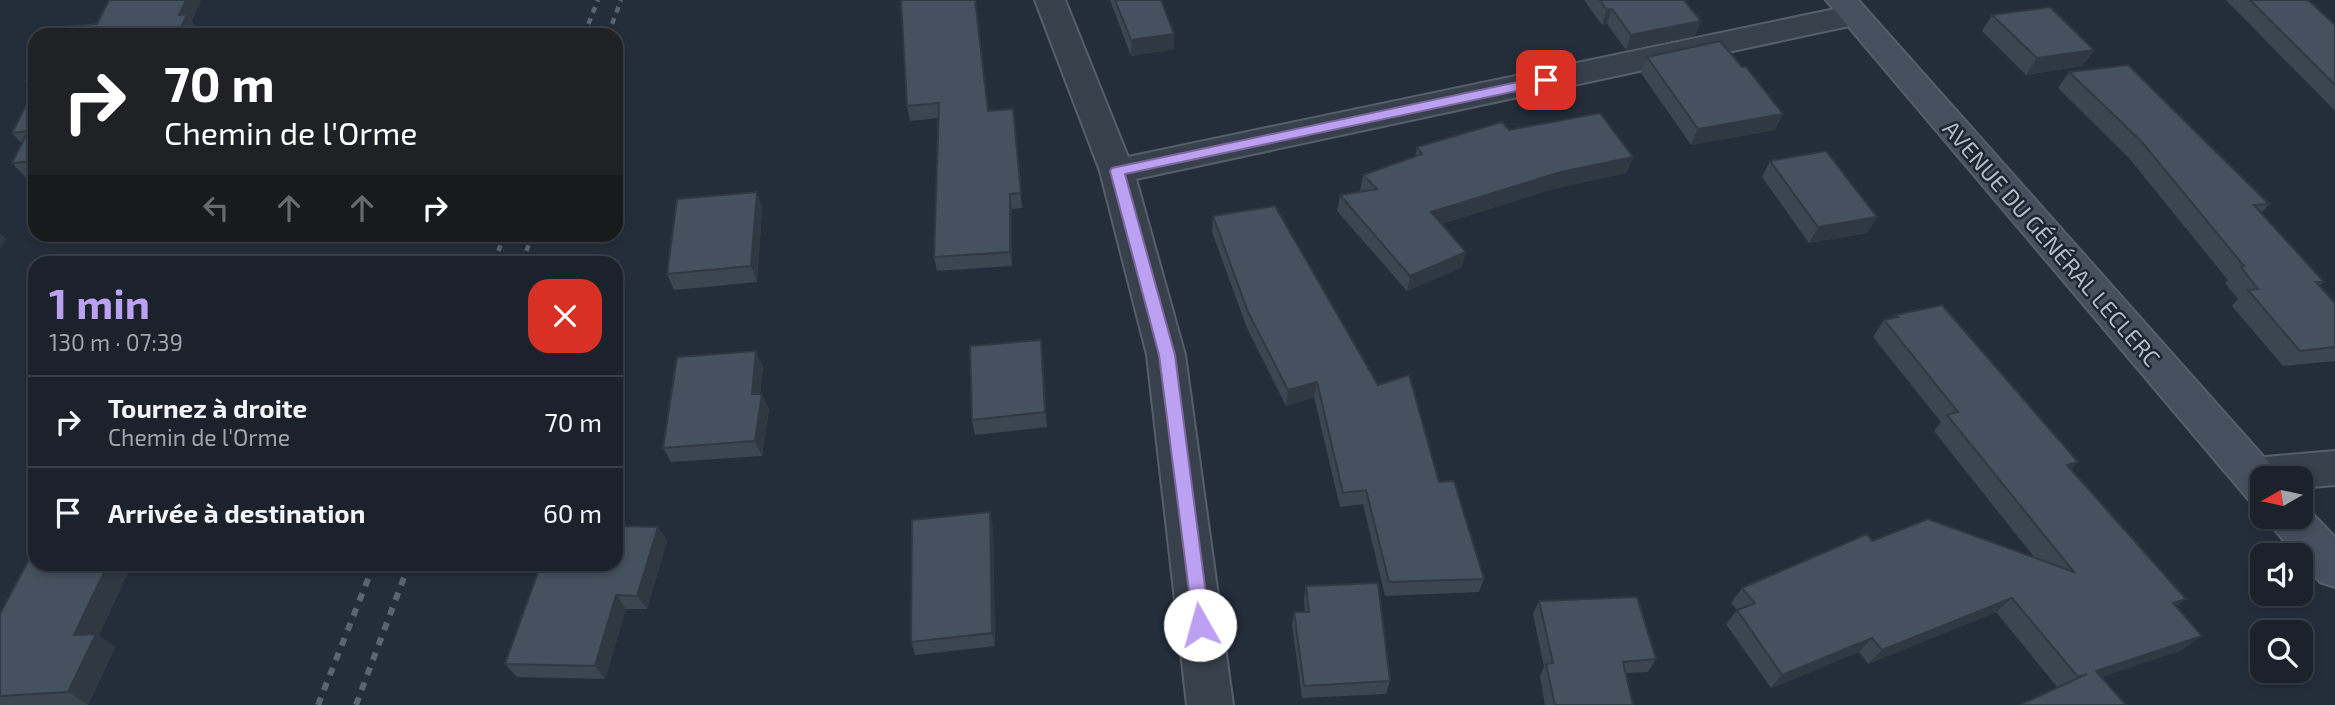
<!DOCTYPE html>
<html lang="fr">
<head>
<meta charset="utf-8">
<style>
  :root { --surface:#1b222c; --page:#242a34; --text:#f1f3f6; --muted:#a0a4a9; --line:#393f48; --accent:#bca0f2 }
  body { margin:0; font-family:"Exo 2",sans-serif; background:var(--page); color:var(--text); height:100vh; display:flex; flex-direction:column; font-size:26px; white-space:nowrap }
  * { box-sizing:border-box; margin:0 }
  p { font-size:23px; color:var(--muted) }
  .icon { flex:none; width:38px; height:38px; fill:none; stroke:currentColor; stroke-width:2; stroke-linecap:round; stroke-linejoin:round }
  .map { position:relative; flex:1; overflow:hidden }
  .side { position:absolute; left:28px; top:256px; width:595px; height:315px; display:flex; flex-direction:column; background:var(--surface); border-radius:21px; box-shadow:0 4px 10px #0003,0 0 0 2px var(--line) }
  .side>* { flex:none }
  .guide { position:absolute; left:28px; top:28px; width:595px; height:214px; border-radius:21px; box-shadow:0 4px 10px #0003,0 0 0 2px var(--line); background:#202124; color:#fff; overflow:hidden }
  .needle { width:46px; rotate:261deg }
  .tools { position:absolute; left:2250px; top:466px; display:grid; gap:14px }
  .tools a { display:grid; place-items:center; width:63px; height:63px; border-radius:14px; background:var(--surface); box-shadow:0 4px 10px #0003,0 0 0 2px var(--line); font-size:35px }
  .pin { position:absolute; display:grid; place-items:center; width:60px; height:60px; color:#fff; margin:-30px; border-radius:14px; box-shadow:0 4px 10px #0006 }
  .me { position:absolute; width:77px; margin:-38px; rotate:353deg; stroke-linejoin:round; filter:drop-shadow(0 0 5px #0008) }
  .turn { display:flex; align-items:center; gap:24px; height:147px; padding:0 21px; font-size:32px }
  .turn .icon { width:91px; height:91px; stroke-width:2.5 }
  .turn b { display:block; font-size:49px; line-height:60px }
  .lanes { display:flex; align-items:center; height:66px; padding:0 21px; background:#0003; justify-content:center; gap:35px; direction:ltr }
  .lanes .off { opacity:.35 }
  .round { display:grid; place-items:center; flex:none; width:74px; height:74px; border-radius:21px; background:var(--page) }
  .headline { display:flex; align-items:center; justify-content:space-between; height:119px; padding:0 21px }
  h1 { font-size:42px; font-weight:700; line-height:52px; color:var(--accent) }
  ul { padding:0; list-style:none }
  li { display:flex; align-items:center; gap:21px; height:91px; padding:0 21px; border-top:2px solid var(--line) }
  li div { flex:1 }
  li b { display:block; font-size:26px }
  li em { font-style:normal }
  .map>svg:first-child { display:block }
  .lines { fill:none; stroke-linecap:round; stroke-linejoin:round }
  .minor-casing { stroke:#565e69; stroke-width:4 }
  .secondary-casing { stroke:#565e69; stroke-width:4 }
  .minor { fill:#37404b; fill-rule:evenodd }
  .secondary { fill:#464f5e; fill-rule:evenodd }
  .rail-far1 { stroke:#5a6472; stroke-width:4.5; stroke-dasharray:6 6; stroke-linecap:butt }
  .rail { stroke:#5a6472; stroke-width:6; stroke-dasharray:8 8; stroke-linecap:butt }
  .wall { fill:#3b4651 }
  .shaded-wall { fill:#303942 }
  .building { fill:#45515e; stroke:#303942; stroke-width:2 }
  .route { fill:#bca0f2; stroke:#7a689d; stroke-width:2 }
  .labels { text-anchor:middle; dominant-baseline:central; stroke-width:5; stroke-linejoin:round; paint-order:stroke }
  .street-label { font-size:23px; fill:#b3bbc6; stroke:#1d2530 }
</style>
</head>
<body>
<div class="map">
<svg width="2335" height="705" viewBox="0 0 2335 705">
  <rect width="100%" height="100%" fill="#242e3a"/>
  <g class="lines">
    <defs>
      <g id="minor">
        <polygon points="1035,0 1065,0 1128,157 1854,5 1865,8 1869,15 1865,22 1854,25 1136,179 1185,355 1233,705 1187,705 1147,355 1100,171"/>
        <polygon points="2335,451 2335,485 2301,488 2301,478 2263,478 2263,492 2254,492 2239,487 2233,475 2239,463 2254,458"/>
      </g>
      <g id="secondary">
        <polygon points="1826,0 1858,0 2278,473 2280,478 2263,478 2263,504 2248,499"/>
        <polygon points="2301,502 2335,537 2335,587 2320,582 2301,560 2301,555 2296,555 2274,529 2268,516 2301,516"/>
      </g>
    </defs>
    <use href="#minor" class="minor-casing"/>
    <use href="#secondary" class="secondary-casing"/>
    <use href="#minor" class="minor"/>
    <use href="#secondary" class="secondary"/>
    <g class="rail-far1">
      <polyline points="584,35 598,0"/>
      <polyline points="608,35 621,0"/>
      <polyline points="494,262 505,234"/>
      <polyline points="522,262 533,234"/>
    </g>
    <g class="rail">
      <polyline points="318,705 374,564"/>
      <polyline points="356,705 409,564"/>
    </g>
  </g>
  <g class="wall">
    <polygon points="901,0 988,111 1015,124 1022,208 1012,209 1012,266 937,271 934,257 938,118 910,121 907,106"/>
    <polygon points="1110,0 1161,0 1174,49 1131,56"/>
    <polygon points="1584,0 1684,0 1701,21 1695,36 1626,50 1607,24 1602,25"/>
    <polygon points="2226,0 2308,0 2335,25 2335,111"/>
    <polygon points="1992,15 2094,50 2082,66 2026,75 1982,31"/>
    <polygon points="1647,57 1775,130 1691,145 1641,73"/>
    <polygon points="35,63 35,176 25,177 12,163 22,144 12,133 35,89 26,80"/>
    <polygon points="2069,72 2269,204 2261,213 2324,282 2320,285 2335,303 2335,361 2283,366 2232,306 2238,299 2225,283 2228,280 2128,157 2058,88"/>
    <polygon points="1509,130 1627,173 1556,188 1441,224 1462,267 1407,291 1337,211 1340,195 1361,192 1360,191 1363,175 1415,157 1417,147"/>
    <polygon points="1770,161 1877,217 1867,233 1809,243 1762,177"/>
    <polygon points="757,192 762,208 757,282 674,290 667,274"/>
    <polygon points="1213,216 1378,385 1439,482 1484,579 1479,592 1385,596 1363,504 1340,507 1314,397 1286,406 1247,328 1212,232"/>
    <polygon points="1895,315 2070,470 2186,599 2176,606 2182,650 2101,677 2058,688 1996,612 1868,664 1859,652 1771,688 1726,624 1737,610 1731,603 1742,588 1872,541 2034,557 1934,431 1941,422 1873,337 1884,320 1893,318"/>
    <polygon points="1041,340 1047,427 975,435 972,420"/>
    <polygon points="763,367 760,394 769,409 762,456 671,462 663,448"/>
    <polygon points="658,527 667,541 647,609 626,609 605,679 517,677 505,664"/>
    <polygon points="993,527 995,646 915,655 911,642"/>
    <polygon points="1306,586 1390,681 1386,694 1302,698 1292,625 1294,612 1305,612 1304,599"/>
    <polygon points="1539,601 1656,659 1648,672 1625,673 1633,705 1545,705 1540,676 1544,667 1533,614"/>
    <polygon points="0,614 99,636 115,647 88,705 0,705"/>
  </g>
  <g class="shaded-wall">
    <polygon points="186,0 201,0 192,21 197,28 194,35 178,35 179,15"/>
    <polygon points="1612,9 1607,24 1602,25 1607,10"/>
    <polygon points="1701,21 1695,36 1626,50 1631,35"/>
    <polygon points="1174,34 1174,49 1131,56 1131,40"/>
    <polygon points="2094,50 2082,66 2026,75 2037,58"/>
    <polygon points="1783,114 1775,130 1691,145 1698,129"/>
    <polygon points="1633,157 1627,173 1556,188 1427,228 1431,212 1561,172"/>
    <polygon points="757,192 762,208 757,282 751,266"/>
    <polygon points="1010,194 1012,209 1012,266 1010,252"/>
    <polygon points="1877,217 1867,233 1809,243 1818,227"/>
    <polygon points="0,233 6,239 0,249"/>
    <polygon points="1466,252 1462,267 1407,291 1410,276"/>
    <polygon points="1041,340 1043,355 1047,427 1045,412"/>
    <polygon points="756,351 763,367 758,409 752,394"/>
    <polygon points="1317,382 1314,397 1286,406 1288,390"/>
    <polygon points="762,394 769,409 762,456 755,441"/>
    <polygon points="2078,462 2062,478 2067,465"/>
    <polygon points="990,512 993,527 995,646 992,633"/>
    <polygon points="658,527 667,541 647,609 637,596"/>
    <polygon points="108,564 132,564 99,636 115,647 88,705 68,692 74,635"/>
    <polygon points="616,595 626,609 605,679 595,666"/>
    <polygon points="2012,598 1996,612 1868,664 1882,650"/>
    <polygon points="2186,599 2167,613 2173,603"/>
    <polygon points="2202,636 2182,650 2078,685 2096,671"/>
    <polygon points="1872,638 1859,652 1771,688 1782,675"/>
  </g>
  <g class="building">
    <polygon points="109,0 186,0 179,15 187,14 178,35 49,35 53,28 97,24"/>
    <polygon points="901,0 975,0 988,111 1013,109 1021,193 1010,194 1010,252 934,257 939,103 907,106"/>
    <polygon points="1115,0 1161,0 1174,34 1131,40"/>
    <polygon points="1600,0 1684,0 1701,21 1631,35 1612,9 1607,10"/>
    <polygon points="2250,0 2308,0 2335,25 2335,85"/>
    <polygon points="2050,7 2094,50 2037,58 1992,15"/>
    <polygon points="1720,41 1742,67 1746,67 1783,114 1698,129 1647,57"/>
    <polygon points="35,63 35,79 26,80"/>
    <polygon points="2128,65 2269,204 2254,205 2324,282 2316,282 2335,303 2335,347 2300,351 2248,290 2258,289 2241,267 2244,266 2141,141 2069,72"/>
    <polygon points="35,88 35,161 12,163 28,131 12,133"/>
    <polygon points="1600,113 1633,157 1561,172 1431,212 1466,252 1410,276 1340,195 1377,189 1363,175 1422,154 1417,147 1502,122 1509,130"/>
    <polygon points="1826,151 1877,217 1818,227 1770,161"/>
    <polygon points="757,192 751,266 667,274 677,199"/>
    <polygon points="1275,206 1378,385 1409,375 1439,482 1454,481 1484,579 1389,582 1366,490 1343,493 1317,382 1288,390 1248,312 1213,216"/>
    <polygon points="1942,305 2078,462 2067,465 2186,599 2173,603 2202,636 2096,671 2126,705 2020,705 2087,674 2078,677 2012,598 1882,650 1872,638 1782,675 1737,610 1755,603 1742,588 1867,534 1872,541 1928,519 2074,572 1947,415 1958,412 1884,320 1898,317 1895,315"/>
    <polygon points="1041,340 1045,412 972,420 970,346"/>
    <polygon points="756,351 752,394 762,394 755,441 663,448 677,357"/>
    <polygon points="990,512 992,633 911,642 912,520"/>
    <polygon points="616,526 658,527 637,596 616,595 595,666 505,664 541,564 616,564"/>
    <polygon points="35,548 35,564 108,564 74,635 96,634 68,692 0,696 0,614"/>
    <polygon points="1378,583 1390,681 1304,686 1294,612 1309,612 1306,586"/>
    <polygon points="1637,597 1656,659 1623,662 1633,705 1555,705 1546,664 1553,663 1539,601"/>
  </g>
  <polygon class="route" points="1546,76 1552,80 1550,84 1125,174 1175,355 1210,625 1207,631 1200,634 1194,631 1159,355 1110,171 1112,168"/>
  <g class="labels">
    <g class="street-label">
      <text transform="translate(2052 243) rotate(49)">AVENUE DU GÉNÉRAL LECLERC</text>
    </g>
  </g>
</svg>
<div class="tools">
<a><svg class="needle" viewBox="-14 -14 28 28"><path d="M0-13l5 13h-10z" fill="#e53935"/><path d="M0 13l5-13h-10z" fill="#a0a4a9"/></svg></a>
<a><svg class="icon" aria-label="sound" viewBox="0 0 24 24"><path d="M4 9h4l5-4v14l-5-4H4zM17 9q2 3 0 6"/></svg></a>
<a><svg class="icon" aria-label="search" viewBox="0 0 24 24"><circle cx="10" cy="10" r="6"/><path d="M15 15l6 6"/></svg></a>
</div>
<div class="pin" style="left:1546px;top:80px;background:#d93025"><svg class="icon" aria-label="arrive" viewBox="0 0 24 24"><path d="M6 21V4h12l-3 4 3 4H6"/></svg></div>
<svg class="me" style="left:1200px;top:625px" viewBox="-20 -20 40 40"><circle r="19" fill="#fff"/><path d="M0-13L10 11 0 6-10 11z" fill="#bca0f2"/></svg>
<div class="guide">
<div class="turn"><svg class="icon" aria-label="right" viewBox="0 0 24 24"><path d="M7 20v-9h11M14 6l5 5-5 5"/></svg><div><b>70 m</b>Chemin de l'Orme</div></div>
<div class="lanes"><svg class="icon off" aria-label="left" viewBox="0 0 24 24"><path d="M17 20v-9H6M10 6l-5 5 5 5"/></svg><svg class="icon off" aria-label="ahead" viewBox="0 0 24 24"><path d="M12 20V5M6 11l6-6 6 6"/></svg><svg class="icon off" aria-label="ahead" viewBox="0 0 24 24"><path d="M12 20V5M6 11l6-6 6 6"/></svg><svg class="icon" aria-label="right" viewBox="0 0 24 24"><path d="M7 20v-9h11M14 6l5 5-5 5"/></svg></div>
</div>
<section class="side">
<div class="headline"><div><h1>1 min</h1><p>130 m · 07:39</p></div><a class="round" style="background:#d93025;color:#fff"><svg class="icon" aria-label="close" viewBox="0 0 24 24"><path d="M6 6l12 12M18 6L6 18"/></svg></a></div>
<ul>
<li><svg class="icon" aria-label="right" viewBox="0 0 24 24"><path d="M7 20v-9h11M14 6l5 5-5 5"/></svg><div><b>Tournez à droite</b><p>Chemin de l'Orme</p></div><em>70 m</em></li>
<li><svg class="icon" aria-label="arrive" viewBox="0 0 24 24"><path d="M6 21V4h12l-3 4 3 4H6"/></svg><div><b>Arrivée à destination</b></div><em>60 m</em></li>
</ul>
</section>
</div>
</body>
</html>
